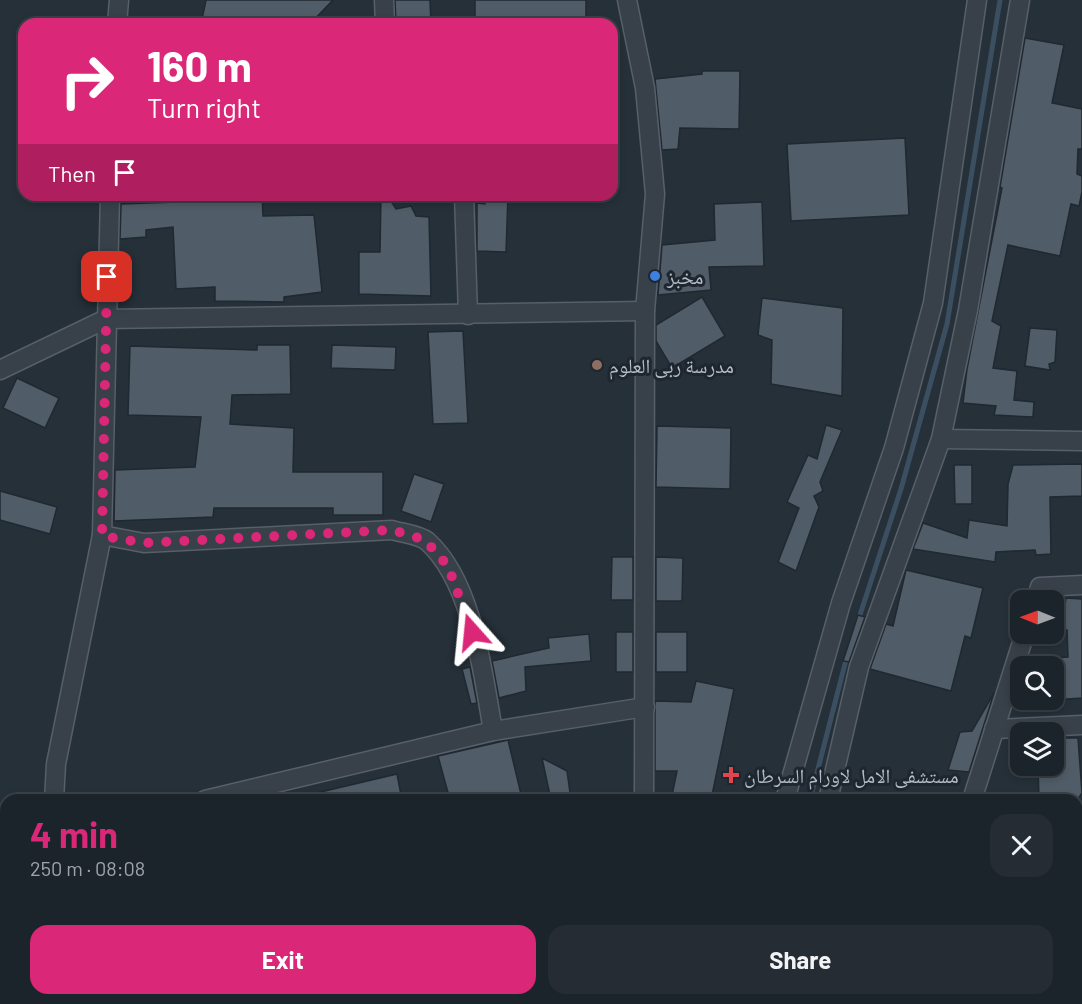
<!DOCTYPE html>
<html lang="en">
<head>
<meta charset="utf-8">
<style>
  :root { --surface:#1c242b; --page:#252c33; --text:#f1f3f6; --muted:#a0a4a9; --line:#3a4147; --accent:#db2777 }
  body { margin:0; font-family:Barlow,"Noto Naskh Arabic",sans-serif; background:var(--page); color:var(--text); height:100vh; display:flex; flex-direction:column; font-size:22px; white-space:nowrap }
  * { box-sizing:border-box; margin:0 }
  p { font-size:20px; color:var(--muted) }
  .icon { flex:none; width:33px; height:33px; fill:none; stroke:currentColor; stroke-width:2; stroke-linecap:round; stroke-linejoin:round }
  .map { position:relative; flex:1; overflow:hidden }
  .details { position:absolute; left:0px; top:794px; width:1083px; height:212px; display:flex; flex-direction:column; background:var(--surface); border-radius:18px 18px 0 0; box-shadow:0 3px 9px #0003,0 0 0 2px var(--line) }
  .details>* { flex:none }
  .guide { position:absolute; left:18px; top:18px; width:600px; height:183px; border-radius:18px; box-shadow:0 3px 9px #0003,0 0 0 2px var(--line); background:#db2777; color:#fff; overflow:hidden }
  .needle { width:39px; rotate:271deg }
  .controls { position:absolute; left:1010px; top:590px; display:grid; gap:12px }
  .controls a { display:grid; place-items:center; width:54px; height:54px; border-radius:12px; background:var(--surface); box-shadow:0 3px 9px #0003,0 0 0 2px var(--line); font-size:30px }
  .pin { position:absolute; display:grid; place-items:center; width:51px; height:51px; color:#fff; margin:-26px; border-radius:12px; box-shadow:0 3px 9px #0006 }
  .me { position:absolute; width:66px; margin:-33px; rotate:342deg; stroke-linejoin:round; filter:drop-shadow(0 0 4px #0008) }
  .turn { display:flex; align-items:center; gap:21px; height:126px; padding:0 30px; font-size:27px }
  .turn .icon { width:78px; height:78px; stroke-width:2.5 }
  .turn b { display:block; font-size:42px; line-height:51px }
  .then { display:flex; align-items:center; height:57px; padding:0 30px; background:#0003; gap:12px; font-size:22px }
  .round { display:grid; place-items:center; flex:none; width:63px; height:63px; border-radius:18px; background:var(--page) }
  .headline { display:flex; align-items:center; justify-content:space-between; height:102px; padding:0 30px }
  h1 { font-size:36px; font-weight:700; line-height:45px; color:var(--accent) }
  .primary-button { display:flex; gap:12px; margin-top:auto; padding:12px 30px }
  .primary-button a { flex:1; height:69px; border-radius:18px; background:var(--accent); color:#fff; font-size:24px; font-weight:700; line-height:69px; text-align:center }
  .primary-button a+a { background:var(--page); color:var(--text) }
  .map>svg:first-child { display:block }
  .lines { fill:none; stroke-linecap:round; stroke-linejoin:round }
  .stream { stroke:#3c4f61; stroke-width:5 }
  .building { fill:#505c67; stroke:#202831; stroke-width:1.5 }
  .street-casing { stroke:#575f68; stroke-width:21 }
  .street { stroke:#38414a; stroke-width:18 }
  .route { stroke:#db2777; stroke-width:10; stroke-dasharray:0 18 }
  .shop-dot { fill:#3f7fe0; stroke:#1e262f; stroke-width:2 }
  .education-dot { fill:#8d6e63; stroke:#1e262f; stroke-width:2 }
  .health-dot { fill:#e0444e; stroke:#1e262f; stroke-width:2 }
  .labels { text-anchor:middle; dominant-baseline:central; stroke-width:6; stroke-linejoin:round; paint-order:stroke }
  .poi-label { font-size:20px; fill:#b4bcc5; stroke:#1e262f; text-anchor:start }
</style>
</head>
<body>
<div class="map">
<svg width="1082" height="1004" viewBox="0 0 1082 1004">
  <rect width="100%" height="100%" fill="#253039"/>
  <g class="lines">
    <g class="stream">
      <polyline points="858,621 901,489 947,324 1000,0"/>
      <polyline points="810,800 847,656"/>
      <polyline points="767,1004 768,999"/>
    </g>
  </g>
  <g class="building">
    <polygon points="206,0 333,0 310,24 201,24"/>
    <polygon points="395,0 430,0 431,24 396,24"/>
    <polygon points="475,0 586,0 586,24 475,23"/>
    <polygon points="1025,38 1064,45 1052,103 1082,109 1082,149 1078,149 1077,174 1082,176 1082,192 1079,206 1071,204 1060,256 1008,245 992,321 1001,326 993,368 1017,371 1014,400 1034,402 1033,417 994,415 996,406 963,403 967,369 1002,188 1000,187"/>
    <polygon points="702,71 740,71 739,129 680,128 678,149 662,150 655,79 702,74"/>
    <polygon points="905,138 909,215 791,221 787,144"/>
    <polygon points="205,195 262,195 263,216 314,215 322,292 284,297 284,302 215,301 215,287 176,289 173,227 146,230 146,237 120,239 121,204 205,201"/>
    <polygon points="381,195 387,195 396,209 411,206 416,216 429,217 431,296 359,294 359,252 380,252"/>
    <polygon points="485,195 508,195 506,252 477,251 477,203 485,204"/>
    <polygon points="762,202 764,266 709,267 711,290 658,295 662,245 715,240 714,204"/>
    <polygon points="702,297 725,336 672,368 656,341 656,325"/>
    <polygon points="762,298 843,308 842,396 771,384 772,340 758,335"/>
    <polygon points="1030,328 1057,330 1055,362 1049,364 1050,370 1025,366"/>
    <polygon points="463,331 468,423 433,424 428,332"/>
    <polygon points="257,345 290,345 291,394 232,395 230,424 294,428 293,472 383,472 383,515 333,515 333,508 214,508 213,517 114,521 115,470 195,467 201,417 128,415 130,346 257,350"/>
    <polygon points="332,345 396,347 395,370 331,368"/>
    <polygon points="17,378 59,398 45,428 3,408"/>
    <polygon points="826,425 842,430 820,482 823,491 814,496 819,507 796,571 778,562 799,508 787,502 808,455 817,459"/>
    <polygon points="657,426 731,428 730,489 656,487"/>
    <polygon points="1082,464 1082,496 1050,497 1051,554 1036,555 1035,550 996,552 995,562 913,549 923,523 967,538 969,520 1007,526 1008,484 1013,465"/>
    <polygon points="954,465 972,465 972,504 955,504"/>
    <polygon points="414,474 444,484 431,522 401,511"/>
    <polygon points="0,491 57,507 50,534 0,520"/>
    <polygon points="612,557 633,557 633,600 611,600"/>
    <polygon points="656,557 683,558 682,601 656,601"/>
    <polygon points="906,570 983,588 971,638 965,636 951,691 870,669 886,624 893,626"/>
    <polygon points="1066,598 1082,599 1082,698 1053,700 1053,658 1068,657 1067,630 1053,630 1053,612 1064,613"/>
    <polygon points="858,615 865,617 849,662 843,661"/>
    <rect x="616" y="632" width="17" height="40"/>
    <rect x="656" y="632" width="31" height="40"/>
    <polygon points="589,634 591,661 525,667 526,691 499,698 492,661 549,648 548,638"/>
    <polygon points="470,667 477,703 471,704 462,669"/>
    <polygon points="696,681 734,689 711,800 671,800 677,771 655,771 655,701 691,702"/>
    <polygon points="994,693 969,772 948,770 960,732 972,731"/>
    <polygon points="1053,738 1078,738 1082,793 1078,799 1039,800 1038,765 1053,765"/>
    <polygon points="508,740 521,794 500,800 450,800 438,756"/>
    <polygon points="542,758 567,771 571,800 551,800"/>
    <polygon points="397,774 402,800 308,800 308,795"/>
  </g>
  <g class="lines">
    <defs>
      <g id="street">
        <polyline points="384,0 385,24"/>
        <polyline points="627,0 645,88 655,194 645,311 644,800"/>
        <polyline points="117,24 119,0"/>
        <polyline points="464,195 468,315"/>
        <polyline points="0,370 106,319 645,311"/>
        <polyline points="941,439 1082,441"/>
        <path d="M102,535L144,543L392,530C402,533 419,535 427,541C473,582 483,674 493,731"/>
        <polyline points="1036,600 1040,587 1082,585"/>
        <polyline points="994,729 1082,725"/>
        <polyline points="54,800 56,764 102,535 110,195"/>
        <polyline points="205,800 493,731 645,707"/>
        <polyline points="785,800 841,603 894,448 933,303 977,0"/>
        <polyline points="828,800 859,667 941,439 968,310 1020,0"/>
        <polyline points="972,800 1025,633"/>
        <polyline points="80,999 81,1004"/>
        <polyline points="372,999 372,1004"/>
        <polyline points="647,999 648,1004"/>
        <polyline points="962,999 963,1004"/>
        <polyline points="132,1004 160,999"/>
        <polyline points="740,1004 741,999"/>
        <polyline points="784,1004 784,999"/>
      </g>
    </defs>
    <use href="#street" class="street-casing"/>
    <use href="#street" class="street"/>
  </g>
  <g class="lines">
    <polyline class="route" points="107,277 102,536 144,543 392,530 425,540 448,566 472,632"/>
  </g>
  <circle class="shop-dot" cx="655" cy="276" r="6"/>
  <circle class="education-dot" cx="597" cy="365" r="6"/>
  <path class="health-dot" d="M728 766h6v6h6v6h-6v6h-6v-6h-6v-6h6z"/>
  <g class="labels">
    <g class="poi-label">
      <text x="667" y="276">مخبز</text>
      <text x="609" y="365">مدرسة ربى العلوم</text>
      <text x="744" y="775">مستشفى الامل لاورام السرطان</text>
    </g>
  </g>
</svg>
<div class="controls">
<a><svg class="needle" viewBox="-14 -14 28 28"><path d="M0-13l5 13h-10z" fill="#e53935"/><path d="M0 13l5-13h-10z" fill="#a0a4a9"/></svg></a>
<a><svg class="icon" aria-label="search" viewBox="0 0 24 24"><circle cx="10" cy="10" r="6"/><path d="M15 15l6 6"/></svg></a>
<a><svg class="icon" aria-label="layers" viewBox="0 0 24 24"><path d="M12 4l9 5-9 5-9-5zM3 14l9 5 9-5"/></svg></a>
</div>
<div class="pin" style="left:107px;top:277px;background:#d93025"><svg class="icon" aria-label="arrive" viewBox="0 0 24 24"><path d="M6 21V4h12l-3 4 3 4H6"/></svg></div>
<svg class="me" style="left:472px;top:632px" viewBox="-20 -20 40 40"><path d="M0-17L14 15 0 8-14 15z" fill="#db2777" stroke="#fff" stroke-width="4"/></svg>
<div class="guide">
<div class="turn"><svg class="icon" aria-label="right" viewBox="0 0 24 24"><path d="M7 20v-9h11M14 6l5 5-5 5"/></svg><div><b>160 m</b>Turn right</div></div>
<div class="then">Then<svg class="icon" aria-label="arrive" viewBox="0 0 24 24"><path d="M6 21V4h12l-3 4 3 4H6"/></svg></div>
</div>
<section class="details">
<div class="headline"><div><h1>4 min</h1><p>250 m · 08:08</p></div><a class="round"><svg class="icon" aria-label="close" viewBox="0 0 24 24"><path d="M6 6l12 12M18 6L6 18"/></svg></a></div>
<div class="primary-button"><a>Exit</a><a>Share</a></div>
</section>
</div>
</body>
</html>
